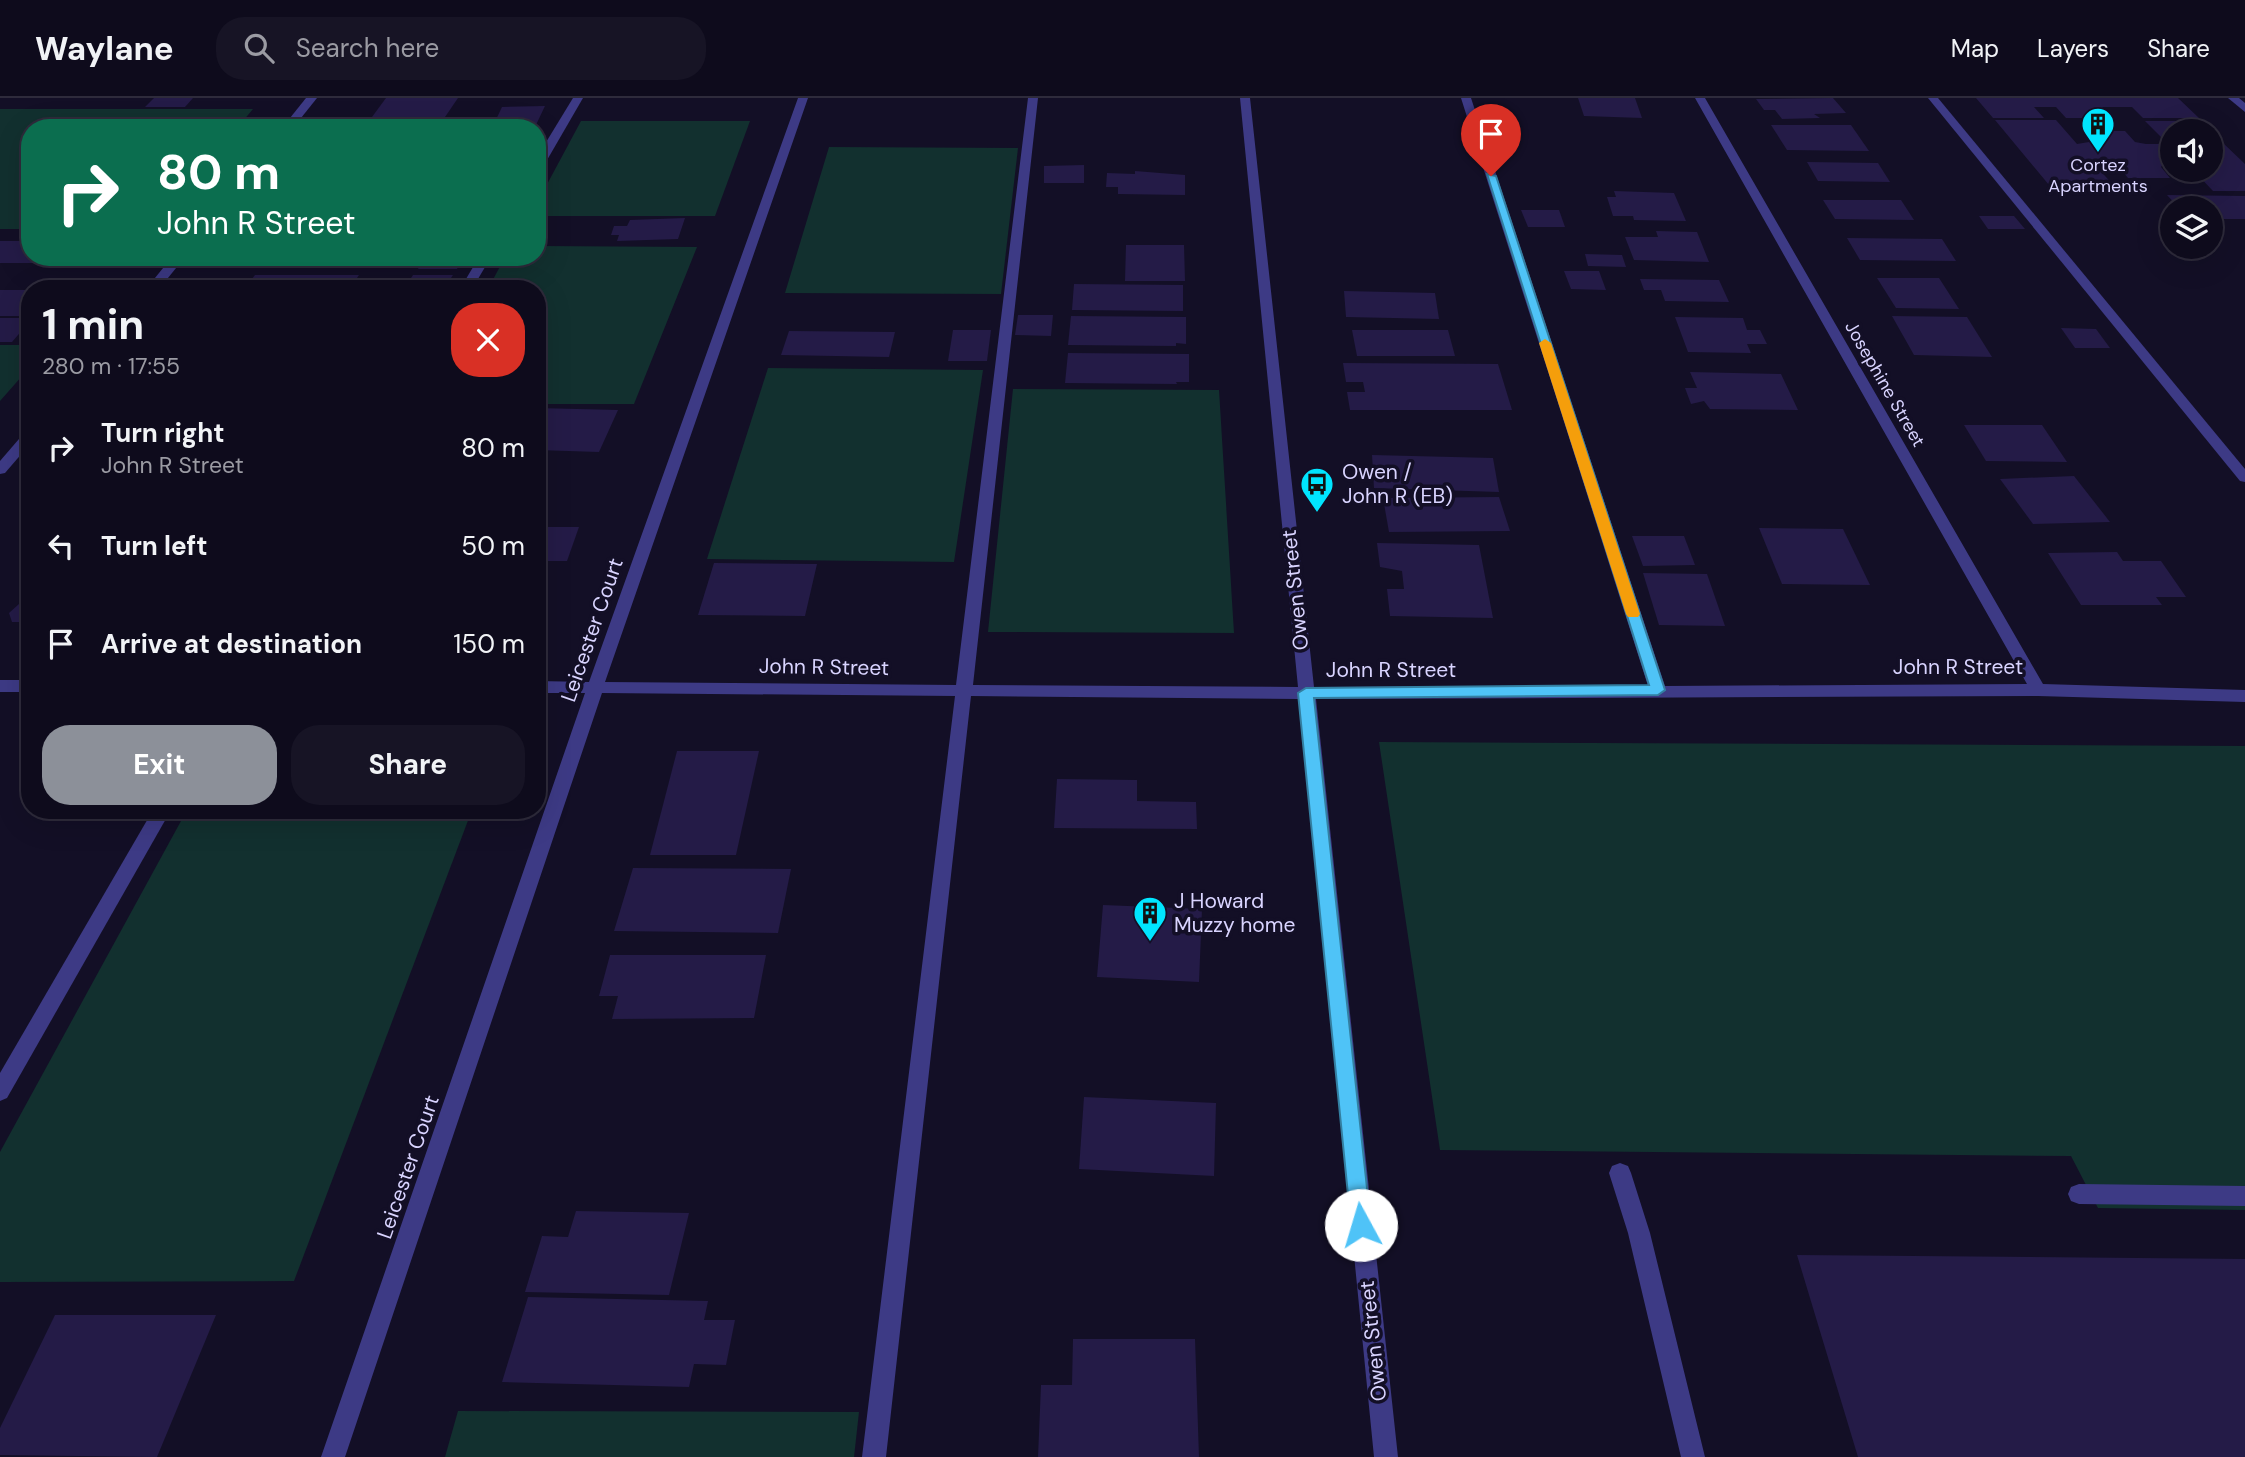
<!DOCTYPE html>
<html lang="en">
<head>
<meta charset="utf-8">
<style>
  :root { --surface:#0e0b1c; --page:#171425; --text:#f1f3f6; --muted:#9b9ba3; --line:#2e2b3b; --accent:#8c9099 }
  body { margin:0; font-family:"DM Sans",sans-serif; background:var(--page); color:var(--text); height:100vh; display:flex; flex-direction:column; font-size:26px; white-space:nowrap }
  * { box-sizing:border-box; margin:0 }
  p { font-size:23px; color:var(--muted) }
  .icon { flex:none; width:38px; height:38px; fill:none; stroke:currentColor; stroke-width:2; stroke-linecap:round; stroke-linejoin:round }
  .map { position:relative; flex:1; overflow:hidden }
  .details { position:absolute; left:21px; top:182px; width:525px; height:539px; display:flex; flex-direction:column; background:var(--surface); border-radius:28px; box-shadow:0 7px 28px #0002,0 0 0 2px var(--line) }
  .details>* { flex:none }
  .top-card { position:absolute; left:21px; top:21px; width:525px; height:147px; border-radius:28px; box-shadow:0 7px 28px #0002,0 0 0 2px var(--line); background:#0b6e4f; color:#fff; overflow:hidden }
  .controls { position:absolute; left:2160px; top:21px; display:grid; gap:14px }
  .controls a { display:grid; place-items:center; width:63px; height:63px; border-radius:50%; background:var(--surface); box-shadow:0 7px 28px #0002,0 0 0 2px var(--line); font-size:35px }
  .pin { position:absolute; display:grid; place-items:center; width:60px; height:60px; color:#fff; margin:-72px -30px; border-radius:50% 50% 50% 0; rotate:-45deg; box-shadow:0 0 7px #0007 }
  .pin .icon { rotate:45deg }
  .me { position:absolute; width:77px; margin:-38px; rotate:354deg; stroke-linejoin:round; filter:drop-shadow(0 0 5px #0008) }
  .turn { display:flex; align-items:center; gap:24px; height:147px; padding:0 21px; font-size:32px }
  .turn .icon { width:91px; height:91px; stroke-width:2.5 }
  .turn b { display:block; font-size:49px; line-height:60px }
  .round { display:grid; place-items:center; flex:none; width:74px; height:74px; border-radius:28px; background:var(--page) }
  .summary { display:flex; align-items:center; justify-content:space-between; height:119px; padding:0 21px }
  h1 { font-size:42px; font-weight:700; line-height:52px }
  .cta { display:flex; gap:14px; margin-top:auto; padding:14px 21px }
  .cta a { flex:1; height:80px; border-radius:28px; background:var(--accent); color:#fff; font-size:28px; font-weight:700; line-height:80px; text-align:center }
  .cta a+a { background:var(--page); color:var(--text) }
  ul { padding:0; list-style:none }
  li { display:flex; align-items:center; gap:21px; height:98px; padding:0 21px }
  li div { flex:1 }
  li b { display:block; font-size:26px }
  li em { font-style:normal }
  header { display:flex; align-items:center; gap:42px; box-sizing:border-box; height:98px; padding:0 35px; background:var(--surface); border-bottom:2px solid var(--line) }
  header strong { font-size:33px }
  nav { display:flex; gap:38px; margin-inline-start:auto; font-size:24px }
  .search { width:490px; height:63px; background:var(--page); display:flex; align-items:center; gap:18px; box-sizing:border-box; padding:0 24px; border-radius:28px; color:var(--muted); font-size:26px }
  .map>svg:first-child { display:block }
  .green { fill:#12302f }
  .building { fill:#241b47 }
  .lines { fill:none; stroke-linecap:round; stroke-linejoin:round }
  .minor { fill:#3d3a85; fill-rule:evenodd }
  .route { fill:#4fc3f7; stroke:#337fa1; stroke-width:2 }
  .slow { fill:#f59e0b }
  .labels { text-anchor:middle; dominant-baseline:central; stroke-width:7; stroke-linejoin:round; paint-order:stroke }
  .far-poi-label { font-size:18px; fill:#d9d4ff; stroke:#130f26 }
  .far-street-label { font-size:18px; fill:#d9d4ff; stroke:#130f26 }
  .poi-label { font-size:21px; fill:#d9d4ff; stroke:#130f26; text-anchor:start }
  .street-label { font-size:21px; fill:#d9d4ff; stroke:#130f26 }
</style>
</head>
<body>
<header>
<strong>Waylane</strong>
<div class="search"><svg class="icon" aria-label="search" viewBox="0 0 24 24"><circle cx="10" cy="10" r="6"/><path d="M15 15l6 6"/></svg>Search here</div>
<nav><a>Map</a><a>Layers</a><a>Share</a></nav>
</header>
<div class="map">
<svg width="2245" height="1359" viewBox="0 0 2245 1359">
  <rect width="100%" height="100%" fill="#130f26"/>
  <g class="green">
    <polygon points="0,11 253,11 237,30 30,30 30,131 0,131"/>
    <polygon points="581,23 750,23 715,118 537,118 537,105"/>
    <polygon points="829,49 1018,50 1001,196 785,195"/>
    <polygon points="537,148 697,149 634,306 537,306 537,191 488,191 505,159 537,159"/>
    <polygon points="0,247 30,247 30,269 0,303"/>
    <polygon points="768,270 983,272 954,464 707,461"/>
    <polygon points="1013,291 1219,292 1234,535 988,534"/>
    <polygon points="1379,644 2245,648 2245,1112 2098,1110 2071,1058 1440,1052"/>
    <polygon points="187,712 472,712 294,1183 0,1184 0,1054"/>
    <polygon points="458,1313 859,1314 854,1359 445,1359"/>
  </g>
  <g class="building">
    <polygon points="154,0 193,0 185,9 145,9"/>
    <polygon points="386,0 458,0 445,19 372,19"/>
    <polygon points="1578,0 1635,0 1642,20 1584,18"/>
    <polygon points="1833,0 1846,15 1814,16 1820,20 1782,21 1775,12 1764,12 1756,1"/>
    <polygon points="1976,0 2178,0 2199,20 2143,20 2132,9 2102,9 2113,20 2066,20 2056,9 2034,9 2044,20 1993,20"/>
    <polygon points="545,8 535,29 492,30 502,9"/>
    <polygon points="1995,22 2056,22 2077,46 2095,43 2085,33 2125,33 2135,44 2146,46 2168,46 2145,23 2200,23 2245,66 2245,93 2213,93 2193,72 2210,72 2210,33 2172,33 2172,66 2163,66 2161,69 2170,80 2128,80 2119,69 2094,66 2118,92 2054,93"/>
    <polygon points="1771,27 1851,27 1869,53 1787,52"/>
    <polygon points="1807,64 1878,65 1890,84 1818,83"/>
    <polygon points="1084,67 1084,85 1044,85 1044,68"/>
    <polygon points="1135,73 1185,77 1185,97 1118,96 1118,89 1106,89 1107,75 1135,76"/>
    <polygon points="1614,93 1674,95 1686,123 1634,122 1633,118 1613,118 1607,99 1616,99"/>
    <polygon points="2167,97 2245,98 2245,121 2210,121 2210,110 2179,110"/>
    <polygon points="1823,102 1901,102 1914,122 1835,121"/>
    <polygon points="1521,112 1559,112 1565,129 1528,129"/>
    <polygon points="1979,118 2014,118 2025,131 1988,131"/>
    <polygon points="685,120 678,141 617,143 619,137 611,137 614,128 627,128 630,122"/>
    <polygon points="1656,133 1697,134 1709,164 1634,162 1625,139 1658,139"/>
    <polygon points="1847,140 1942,141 1956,163 1860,162"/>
    <polygon points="0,143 30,143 30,159 78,159 73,165 0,165"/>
    <polygon points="1126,147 1184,147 1185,183 1125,183"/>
    <polygon points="1585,156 1622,157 1626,169 1588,168"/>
    <polygon points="266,159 378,159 374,166 363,166 361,169 259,168"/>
    <polygon points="424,159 463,159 457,171 418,171"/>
    <polygon points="1564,173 1599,173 1606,192 1571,191"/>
    <polygon points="255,177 359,177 350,191 244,191"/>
    <polygon points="413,177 453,177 444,191 404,191"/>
    <polygon points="1877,180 1939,180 1959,211 1896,210"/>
    <polygon points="1640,181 1719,182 1729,204 1665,203 1661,192 1644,192"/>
    <polygon points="1074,186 1183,187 1183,213 1072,212"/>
    <rect x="0" y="192" width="30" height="26"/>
    <polygon points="1344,193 1435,195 1439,221 1346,219"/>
    <polygon points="1018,217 1053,217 1051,238 1015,237"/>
    <polygon points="1071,218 1186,219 1186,246 1176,245 1176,248 1068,247"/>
    <polygon points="1892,218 1967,219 1992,259 1914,257"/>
    <polygon points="1675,219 1743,220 1747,232 1760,232 1767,246 1747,246 1751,255 1688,254"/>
    <polygon points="0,220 30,220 30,223 12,244 0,244"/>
    <polygon points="2061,230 2096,231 2110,250 2075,250"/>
    <polygon points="953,232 991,232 987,263 948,263"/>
    <polygon points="1352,232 1448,232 1455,258 1357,258"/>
    <polygon points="789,233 895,234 889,259 781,257"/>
    <polygon points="1068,255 1189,256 1189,284 1176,284 1177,286 1065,285"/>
    <polygon points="1343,265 1498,266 1512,312 1350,312 1347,294 1365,294 1363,284 1346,284"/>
    <polygon points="1690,274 1781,276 1798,312 1710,311 1704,303 1691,306 1685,290 1697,290"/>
    <polygon points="537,310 618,312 599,354 537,352"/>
    <polygon points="1964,327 2042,327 2067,364 1986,363"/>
    <polygon points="1372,357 1493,360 1499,394 1374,390"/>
    <polygon points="2074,378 2110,424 2033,426 2000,381"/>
    <polygon points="1499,399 1510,433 1389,434 1383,400"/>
    <polygon points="537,429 579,429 567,463 537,463"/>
    <polygon points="1759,430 1843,431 1870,487 1782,486"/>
    <polygon points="1632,438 1684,438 1695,467 1643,468"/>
    <polygon points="1377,445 1479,447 1493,520 1390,518 1387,491 1404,491 1402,473 1380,469"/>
    <polygon points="2117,454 2123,463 2161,463 2186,499 2156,499 2162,507 2081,507 2048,455"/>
    <polygon points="714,465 817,466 805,518 698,517"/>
    <polygon points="1643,475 1707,476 1725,528 1659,527"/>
    <polygon points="30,496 30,524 12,524 9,515"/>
    <polygon points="677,653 759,653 736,757 650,757"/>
    <polygon points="1057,681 1137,682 1137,703 1196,704 1197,731 1054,730"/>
    <polygon points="633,770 791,771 778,835 614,833"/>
    <polygon points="1103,807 1202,811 1199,884 1097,879"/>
    <polygon points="610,857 766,857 754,920 612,921 618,898 599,898"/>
    <polygon points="1084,999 1216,1005 1214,1078 1079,1071"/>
    <polygon points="576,1113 689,1115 669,1197 525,1194 542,1138 568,1139"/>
    <polygon points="1797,1157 2245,1161 2245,1359 1858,1359"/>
    <polygon points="528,1199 708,1203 704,1222 735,1222 726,1267 694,1266 689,1289 502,1284"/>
    <polygon points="55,1217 216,1217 157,1359 0,1357 0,1330"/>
    <polygon points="1073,1241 1195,1241 1199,1359 1038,1359 1041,1287 1072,1287"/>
  </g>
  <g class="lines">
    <g class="minor">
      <polygon points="306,0 317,0 293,30 282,30"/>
      <polygon points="573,0 583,0 543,69 537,72 537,59"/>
      <polygon points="798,0 808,0 605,584 956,587 1028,0 1038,0 973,587 1298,589 1240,0 1250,0 1314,589 1648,588 1461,0 1471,0 1665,588 2027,586 1695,0 1705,0 2043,586 2245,592 2245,604 2038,598 1316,601 1398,1359 1374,1359 1299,601 971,598 886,1359 862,1359 955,598 602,595 345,1359 321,1359 585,595 537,595 537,583 589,584"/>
      <polygon points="1928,0 1938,0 2245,371 2245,384 2240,383"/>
      <polygon points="2228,0 2239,0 2245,5 2245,14"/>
      <polygon points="172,159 185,159 159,191 146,191"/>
      <polygon points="479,159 491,159 472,191 460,191"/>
      <polygon points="30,333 30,346 5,375 0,376 0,363 25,334"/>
      <rect x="0" y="582" width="30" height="12"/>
      <polygon points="153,712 171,712 7,1000 0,1003 0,975"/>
      <polygon points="1620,1065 1628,1068 1631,1075 1650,1135 1705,1359 1681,1359 1628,1135 1609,1075 1612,1068"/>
      <polygon points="2079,1086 2245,1088 2245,1108 2079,1106 2071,1103 2068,1096 2071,1089"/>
    </g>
  </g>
  <polygon class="route" points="1487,76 1496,78 1665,592 1658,597 1314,600 1371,1127 1368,1134 1361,1136 1354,1134 1351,1127 1298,595 1306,590 1649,587"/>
  <polygon class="slow" points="1545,241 1551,245 1640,516 1638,519 1628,519 1626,516 1539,245"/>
  <defs>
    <symbol id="building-pin" viewBox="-11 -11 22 30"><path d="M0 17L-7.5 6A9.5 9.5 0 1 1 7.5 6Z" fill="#00e5ff" stroke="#130f26"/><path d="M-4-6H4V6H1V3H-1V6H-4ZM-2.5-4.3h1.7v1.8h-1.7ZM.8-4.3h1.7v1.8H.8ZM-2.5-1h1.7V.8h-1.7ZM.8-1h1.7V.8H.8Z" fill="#111"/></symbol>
    <symbol id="bus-pin" viewBox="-11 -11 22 30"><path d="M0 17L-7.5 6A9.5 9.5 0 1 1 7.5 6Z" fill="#00e5ff" stroke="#130f26"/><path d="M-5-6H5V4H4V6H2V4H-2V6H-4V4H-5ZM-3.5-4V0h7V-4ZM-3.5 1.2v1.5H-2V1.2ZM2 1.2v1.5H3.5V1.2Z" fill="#111"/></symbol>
  </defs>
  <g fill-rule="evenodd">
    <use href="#building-pin" x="2079" y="7" width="38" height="52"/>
    <use href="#bus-pin" x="1298" y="367" width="38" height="52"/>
    <use href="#building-pin" x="1131" y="796" width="38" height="52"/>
  </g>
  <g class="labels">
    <g class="far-poi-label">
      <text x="2098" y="67">Cortez<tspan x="2098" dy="21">Apartments</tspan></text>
    </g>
    <g class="far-street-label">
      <text transform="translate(1885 286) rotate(60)">Josephine Street</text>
    </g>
    <g class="poi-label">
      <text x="1342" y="374">Owen /<tspan x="1342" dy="24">John R (EB)</tspan></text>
      <text x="1174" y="803">J Howard<tspan x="1174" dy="24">Muzzy home</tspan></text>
    </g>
    <g class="street-label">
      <text transform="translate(1295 492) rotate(-96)">Owen Street</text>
      <text transform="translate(592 532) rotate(-71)">Leicester Court</text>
      <text transform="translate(824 569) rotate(1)">John R Street</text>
      <text x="1958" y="569">John R Street</text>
      <text x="1391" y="572">John R Street</text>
      <text transform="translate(408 1069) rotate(-71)">Leicester Court</text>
      <text transform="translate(1373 1243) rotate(-96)">Owen Street</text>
    </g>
  </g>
</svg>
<div class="controls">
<a><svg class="icon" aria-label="sound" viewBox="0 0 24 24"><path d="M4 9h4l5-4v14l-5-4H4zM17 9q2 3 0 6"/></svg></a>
<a><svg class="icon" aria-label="layers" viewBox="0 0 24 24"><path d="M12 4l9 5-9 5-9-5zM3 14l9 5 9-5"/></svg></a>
</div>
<div class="pin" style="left:1491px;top:78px;background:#d93025"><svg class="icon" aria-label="arrive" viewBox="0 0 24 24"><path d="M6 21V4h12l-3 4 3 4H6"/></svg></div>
<svg class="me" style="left:1361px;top:1127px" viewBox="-20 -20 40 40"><circle r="19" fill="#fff"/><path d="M0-13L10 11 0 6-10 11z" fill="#4fc3f7"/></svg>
<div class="top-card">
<div class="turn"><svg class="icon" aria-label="right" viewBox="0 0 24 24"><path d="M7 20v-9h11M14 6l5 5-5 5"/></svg><div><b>80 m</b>John R Street</div></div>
</div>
<section class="details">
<div class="summary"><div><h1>1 min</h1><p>280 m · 17:55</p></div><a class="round" style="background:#d93025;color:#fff"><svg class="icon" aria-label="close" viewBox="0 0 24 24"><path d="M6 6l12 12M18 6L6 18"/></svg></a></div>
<ul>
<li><svg class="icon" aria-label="right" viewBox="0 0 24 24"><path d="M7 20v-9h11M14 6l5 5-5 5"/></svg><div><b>Turn right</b><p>John R Street</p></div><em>80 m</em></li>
<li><svg class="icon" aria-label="left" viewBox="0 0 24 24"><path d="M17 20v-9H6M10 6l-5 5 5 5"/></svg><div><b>Turn left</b></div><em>50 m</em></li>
<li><svg class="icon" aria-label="arrive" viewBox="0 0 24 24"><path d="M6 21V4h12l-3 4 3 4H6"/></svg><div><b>Arrive at destination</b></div><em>150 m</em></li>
</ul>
<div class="cta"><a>Exit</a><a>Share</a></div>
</section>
</div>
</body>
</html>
